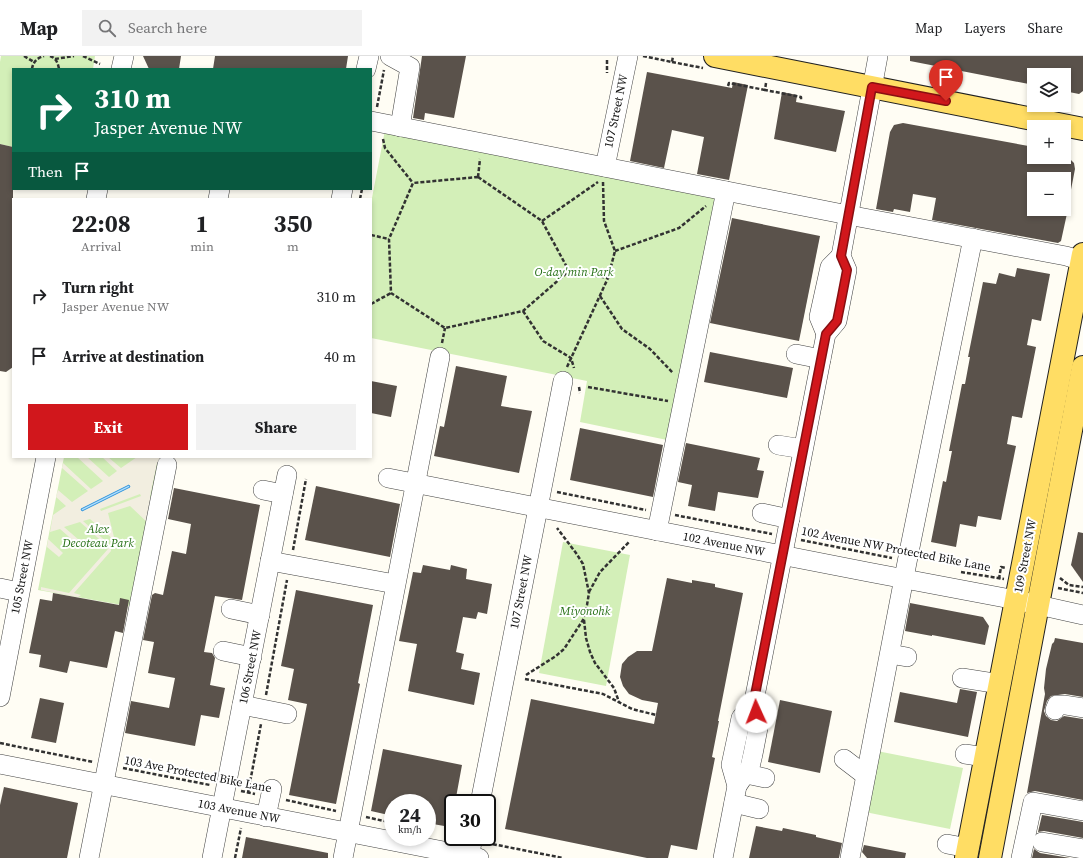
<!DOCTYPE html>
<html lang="en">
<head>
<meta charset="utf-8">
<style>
  :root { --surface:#fff; --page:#f2f2f2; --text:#202124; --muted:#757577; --line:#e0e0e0; --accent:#d1171c }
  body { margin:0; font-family:"Source Serif 4",serif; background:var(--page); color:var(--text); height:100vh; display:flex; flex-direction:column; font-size:15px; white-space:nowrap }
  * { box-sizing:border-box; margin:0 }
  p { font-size:13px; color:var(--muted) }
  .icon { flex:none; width:22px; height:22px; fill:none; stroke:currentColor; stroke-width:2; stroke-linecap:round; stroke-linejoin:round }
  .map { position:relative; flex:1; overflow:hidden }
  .sheet { position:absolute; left:12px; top:142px; width:360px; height:260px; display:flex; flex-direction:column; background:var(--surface); border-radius:0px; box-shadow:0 2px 6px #0003 }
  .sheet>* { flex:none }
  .hud { position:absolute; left:12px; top:12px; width:360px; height:122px; border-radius:0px; box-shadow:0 2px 6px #0003; background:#0b6e4f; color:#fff; overflow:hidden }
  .tools { position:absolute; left:1027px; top:12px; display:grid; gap:8px }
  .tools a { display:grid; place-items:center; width:44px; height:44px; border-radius:0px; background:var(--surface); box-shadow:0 2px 6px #0003; font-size:20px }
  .speed { position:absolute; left:384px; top:738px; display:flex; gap:8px; font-size:20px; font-weight:700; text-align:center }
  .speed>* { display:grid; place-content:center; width:52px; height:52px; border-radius:50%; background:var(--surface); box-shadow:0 2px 6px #0003; line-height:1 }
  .speed small { font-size:10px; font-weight:400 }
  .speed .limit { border:2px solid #111; border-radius:6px; background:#fff; color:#111 }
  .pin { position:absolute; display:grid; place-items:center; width:34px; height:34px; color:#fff; margin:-41px -17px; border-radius:50% 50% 50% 0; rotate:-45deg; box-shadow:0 0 4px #0007 }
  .pin .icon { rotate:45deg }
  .me { position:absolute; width:44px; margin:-22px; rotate:358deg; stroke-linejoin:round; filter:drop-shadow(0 0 3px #0008) }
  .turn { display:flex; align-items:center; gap:14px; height:84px; padding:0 16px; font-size:18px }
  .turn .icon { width:52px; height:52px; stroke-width:2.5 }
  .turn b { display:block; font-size:28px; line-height:34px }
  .then { display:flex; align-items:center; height:38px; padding:0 16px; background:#0003; gap:8px; font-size:15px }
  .eta { display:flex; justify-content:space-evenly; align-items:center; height:68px; text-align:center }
  .eta b { font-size:24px; font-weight:700; line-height:28px }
  .action { display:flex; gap:8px; margin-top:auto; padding:8px 16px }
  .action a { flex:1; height:46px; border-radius:0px; background:var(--accent); color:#fff; font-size:16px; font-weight:700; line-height:46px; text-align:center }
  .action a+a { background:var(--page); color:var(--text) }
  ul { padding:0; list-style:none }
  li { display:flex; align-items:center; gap:12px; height:60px; padding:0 16px }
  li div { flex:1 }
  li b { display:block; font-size:15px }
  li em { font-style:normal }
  header { display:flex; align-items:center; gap:24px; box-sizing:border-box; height:56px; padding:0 20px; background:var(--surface); border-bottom:1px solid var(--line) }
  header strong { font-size:19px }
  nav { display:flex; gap:22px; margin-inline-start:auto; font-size:14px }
  .search { width:280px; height:36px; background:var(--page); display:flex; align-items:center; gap:10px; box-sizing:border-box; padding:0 14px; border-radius:0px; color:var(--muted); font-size:15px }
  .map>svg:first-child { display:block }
  .green { fill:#d3efb8 }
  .plaza { fill:#f2eee0; fill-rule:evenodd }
  .water { fill:#b2dffd; stroke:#3194dc }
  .building { fill:#5a524b }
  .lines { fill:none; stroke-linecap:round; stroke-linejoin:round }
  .minor-casing { stroke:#434343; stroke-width:20 }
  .major-casing { stroke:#212121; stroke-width:24 }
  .path { stroke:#323232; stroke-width:2.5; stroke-dasharray:4 2; stroke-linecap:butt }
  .minor { stroke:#fff; stroke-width:19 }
  .major { stroke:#ffdd64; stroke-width:22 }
  .route-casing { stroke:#880f12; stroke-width:10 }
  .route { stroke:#d1171c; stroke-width:7 }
  .labels { text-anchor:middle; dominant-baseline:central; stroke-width:4; stroke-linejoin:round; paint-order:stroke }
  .street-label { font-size:12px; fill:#101010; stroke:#fff }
  .park-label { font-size:12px; font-style:italic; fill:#287118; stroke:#fff }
</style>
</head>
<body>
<header>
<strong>Map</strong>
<div class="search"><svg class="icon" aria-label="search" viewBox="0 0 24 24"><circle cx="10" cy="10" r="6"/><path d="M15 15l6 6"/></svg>Search here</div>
<nav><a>Map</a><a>Layers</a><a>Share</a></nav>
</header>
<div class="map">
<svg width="1083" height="802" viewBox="0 0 1083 802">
  <rect width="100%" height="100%" fill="#fffdf4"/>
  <g class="green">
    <polygon points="1,0 95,0 93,13 13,13 13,91 0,88 0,6"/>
    <polygon points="385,74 720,139 672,385 580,366 587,325 371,282 371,147"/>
    <polygon points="64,401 162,401 133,551 38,534"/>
    <polygon points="563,486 630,499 606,630 539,617"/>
    <polygon points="877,695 963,712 950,773 865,756"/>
  </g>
  <g class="plaza">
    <path d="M77,401H87L109,421L117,415L102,401H108L121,412L137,401H162L160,408L157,407L150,440L153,446L149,468L130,450L108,457L115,485L90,463L83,465L110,489L111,495L74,537L81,539L78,541L41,534V531L69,537L108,493L107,490L80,466L64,471L79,484L76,487L60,473L50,476L53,459L66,450L56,441L58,434L72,446L88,435L62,412L63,407L91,433L103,425ZM140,438L141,440L101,455L100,453Z"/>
    <polygon points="48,483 63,497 59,501 47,491"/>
  </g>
  <polygon class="water" points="129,429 130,431 82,455 81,453"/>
  <g class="building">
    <polygon points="143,0 181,0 179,13 149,13"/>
    <polygon points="215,0 348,0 346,13 213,13"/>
    <polygon points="422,0 466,0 454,62 425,57 424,64 413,62"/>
    <polygon points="910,0 1083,0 1083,35 1079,38 1064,35 1064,19 1034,19 1034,29 910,5"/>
    <polygon points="647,16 732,32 733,26 748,29 729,124 697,118 704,81 672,74 664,112 630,105"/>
    <polygon points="782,36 797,39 796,46 845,55 836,96 774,83"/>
    <polygon points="903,67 1034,91 1034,101 1068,101 1074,107 1075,113 1069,144 1064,144 1064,123 1034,123 1034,153 1068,153 1061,185 1058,187 932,164 936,142 913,138 910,156 894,153 893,156 876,153 890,76 894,69"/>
    <polygon points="0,88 13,91 13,311 6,316 0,315"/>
    <polygon points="732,162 820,180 799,285 710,267"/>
    <polygon points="1017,212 1050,218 1041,265 1032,263 1027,289 1036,291 1022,362 1012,360 1007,388 1016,390 1001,464 978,460 976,471 960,468 956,491 931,486 943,425 946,426 952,395 949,395 962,328 965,328 970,301 968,301 983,226 996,228 999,217 1015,221"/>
    <polygon points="710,296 793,312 787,342 704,326"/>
    <polygon points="456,310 507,320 501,350 532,355 519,417 434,400 440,370 444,371"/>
    <polygon points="371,325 397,330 391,361 371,357"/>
    <polygon points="580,372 663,389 653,441 570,424"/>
    <polygon points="686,387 760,402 757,414 764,415 758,442 718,436 715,455 688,450 692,429 678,426"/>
    <polygon points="316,430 400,448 390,501 305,484"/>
    <polygon points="174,432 260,449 242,544 215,540 204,596 212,597 215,602 210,629 225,632 219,662 201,659 195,690 125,677 131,645 169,652 175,622 148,617 154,586 143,584 152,539 155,537 163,539 172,495 186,498 191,468 168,463"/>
    <polygon points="1078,476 1083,477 1083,526 1071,509"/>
    <polygon points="423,509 450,514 451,509 467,513 466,523 492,528 487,558 478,556 476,563 463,561 456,596 464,598 461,613 480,617 474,649 408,635 417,588 399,585 413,516 421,517"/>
    <polygon points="667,522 692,527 692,524 715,528 715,531 743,537 718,665 719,665 712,701 715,702 697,794 671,789 668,802 647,802 505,773 531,643 654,668 658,647 642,644 629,638 623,630 620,621 622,608 628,601 637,595 652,595"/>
    <polygon points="296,534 373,549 358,627 360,628 336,748 289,739 307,648 288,644 294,613 281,610"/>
    <polygon points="53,537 119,549 120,542 129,544 123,577 115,575 107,612 70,605 67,617 39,611 41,599 29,597 40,543 52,545"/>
    <polygon points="910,547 983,561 989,570 985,589 932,579 932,580 905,575"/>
    <polygon points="1055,582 1083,587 1083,641 1065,638 1051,640 1047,645 1044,655 1046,660 1051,664 1057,665 1064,660 1083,663 1083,744 1035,735 1027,737 1045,638 1044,632 1046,613 1052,588 1054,586"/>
    <polygon points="960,633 977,636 968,681 894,666 900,636 957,647"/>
    <polygon points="40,642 64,647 56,687 31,682"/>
    <polygon points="780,644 832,655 820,717 768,706"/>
    <polygon points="383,693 462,709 455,747 453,747 453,755 450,771 427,767 427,747 393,747 393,760 371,755"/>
    <polygon points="4,731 78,747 67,802 0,802 0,749"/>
    <polygon points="1042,759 1083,766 1083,782 1044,775 1038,776"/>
    <polygon points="756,770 782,775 783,772 816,779 816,781 842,787 839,802 749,802"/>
    <polygon points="246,781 328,797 328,802 242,802"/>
    <polygon points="864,789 906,797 905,802 867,802 862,796"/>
    <polygon points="1034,793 1040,797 1070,802 1032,802"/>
  </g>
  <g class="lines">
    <defs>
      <g id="minor">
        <polyline points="390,0 410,11 400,71"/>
        <polyline points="121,13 124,0"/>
        <polyline points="366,13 369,0"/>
        <polyline points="371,65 848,159 1066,200 1082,205"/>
        <polyline points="605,111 628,0"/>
        <polyline points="96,143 98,133"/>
        <polyline points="218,143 220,133"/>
        <polyline points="341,143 343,133"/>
        <polyline points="826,278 819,261 830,211 841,200"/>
        <polyline points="796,298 821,303"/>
        <polyline points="778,389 803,393"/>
        <polyline points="388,422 868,516 1016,544 1083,559"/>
        <polyline points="263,434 283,438"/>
        <polyline points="762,457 790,463"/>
        <polyline points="657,475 726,135"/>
        <polyline points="270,505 395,528"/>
        <polyline points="0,532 19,536"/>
        <polyline points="231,553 260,559"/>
        <polyline points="223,595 252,601"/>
        <polyline points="890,598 907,601"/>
        <polyline points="962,622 1000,628"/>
        <polyline points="0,641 46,401"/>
        <polyline points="242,649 287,658"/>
        <polyline points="1055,654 1057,649 1065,649 1083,652"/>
        <polyline points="965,698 985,701"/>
        <polyline points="844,703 861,716 866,717"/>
        <polyline points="0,708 479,802"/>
        <polyline points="746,718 765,722"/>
        <polyline points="737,730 731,709 741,662 754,645"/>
        <polyline points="480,747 563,325"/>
        <polyline points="734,747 759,753"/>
        <polyline points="266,761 272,733"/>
        <polyline points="1042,786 1083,793"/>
        <polyline points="947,788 968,792"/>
        <polyline points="89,802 167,409"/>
        <polyline points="212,802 287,419"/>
        <polyline points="343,802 440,301"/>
        <polyline points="469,802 473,781"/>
        <polyline points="723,802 737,730 750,711 753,698 759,667 754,645 826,278 837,265 847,214 841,200 878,0"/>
        <polyline points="850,802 909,496 973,182"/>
        <polyline points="1021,802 1033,746 1083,755"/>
      </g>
      <g id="major">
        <polyline points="715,0 1083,73"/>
        <polyline points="966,802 1083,198"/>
        <polyline points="990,802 1083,311"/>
      </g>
    </defs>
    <use href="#minor" class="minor-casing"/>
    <use href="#major" class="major-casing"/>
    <g class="path">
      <polyline points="24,0 34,6"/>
      <path d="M50,0C56,2 58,7 59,13"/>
      <polyline points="83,0 100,8"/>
      <polyline points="643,0 672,6 673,0"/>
      <polyline points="55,3 74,0"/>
      <polyline points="607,4 607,17"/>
      <polyline points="672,6 703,12"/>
      <path d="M32,13C33,6 37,2 44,0"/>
      <polyline points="766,27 765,34 801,41 801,44"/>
      <polyline points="728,30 729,27 765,34"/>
      <polyline points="377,51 384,14"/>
      <polyline points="383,83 385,92 413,127"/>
      <polygon points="478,121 542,165 569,215 523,255 445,272 391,237 389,183 413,127"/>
      <polyline points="478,121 480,103"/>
      <polyline points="603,126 604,165 615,195 608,222"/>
      <polyline points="360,143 362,133"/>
      <polyline points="542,165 598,126"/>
      <polyline points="371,179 389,183"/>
      <polyline points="615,195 679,172 706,150"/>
      <polyline points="600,240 622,273 650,293 673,317"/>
      <polyline points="371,248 391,237"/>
      <polyline points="523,255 543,285 571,302 574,312"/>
      <polyline points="442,287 445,272"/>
      <polyline points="567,311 608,222 569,215"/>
      <polyline points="579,331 580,337"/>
      <polyline points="588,331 668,345"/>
      <polyline points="557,436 646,454"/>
      <polyline points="675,459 772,478"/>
      <polyline points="801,484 892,502"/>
      <polyline points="293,494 306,423"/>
      <polyline points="961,516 1004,523"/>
      <polyline points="1060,522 1069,529 1083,531"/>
      <polyline points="999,523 1001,511 1006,512"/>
      <polyline points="1058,532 1083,537"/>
      <polyline points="589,536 600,516 629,486"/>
      <polyline points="584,564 586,582 590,596 595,607 614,632 619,646"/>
      <polyline points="526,619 556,600 564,593 583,564 587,549 589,537 583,508 576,497 557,472"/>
      <polyline points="525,623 603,638 632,653 656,659"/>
      <polyline points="266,639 287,524"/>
      <polyline points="0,687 93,706"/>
      <polyline points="123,712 210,729"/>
      <polyline points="241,735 255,738"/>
      <polyline points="248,737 261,668"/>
      <polyline points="286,744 336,755"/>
      <polyline points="366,761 393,767"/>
      <polyline points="487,787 563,802"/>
      <polyline points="235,802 241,772"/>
    </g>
    <use href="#minor" class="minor"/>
    <use href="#major" class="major"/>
  </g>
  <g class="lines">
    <defs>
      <polyline id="route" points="756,656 754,644 826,278 837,265 842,240 847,214 841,200 872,31 946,45"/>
    </defs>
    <use href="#route" class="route-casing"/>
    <use href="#route" class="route"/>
  </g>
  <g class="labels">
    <g class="street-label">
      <text transform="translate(616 55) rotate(-78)">107 Street NW</text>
      <text transform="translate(724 488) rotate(11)">102 Avenue NW</text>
      <text transform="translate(896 493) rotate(11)">102 Avenue NW Protected Bike Lane</text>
      <text transform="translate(1025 500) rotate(-79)">109 Street NW</text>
      <text transform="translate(22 521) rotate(-79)">105 Street NW</text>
      <text transform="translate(521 536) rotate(-79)">107 Street NW</text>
      <text transform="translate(250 611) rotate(-79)">106 Street NW</text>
      <text transform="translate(198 718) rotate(11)">103 Ave Protected Bike Lane</text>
      <text transform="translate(239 755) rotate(11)">103 Avenue NW</text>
    </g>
    <g class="park-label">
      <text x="574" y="216">O-day'min Park</text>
      <text x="98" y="473">Alex<tspan x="98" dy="14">Decoteau Park</tspan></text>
      <text x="585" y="555">Miyonohk</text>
    </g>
  </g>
</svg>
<div class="tools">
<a><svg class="icon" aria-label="layers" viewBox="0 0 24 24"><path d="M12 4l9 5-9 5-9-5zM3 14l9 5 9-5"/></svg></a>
<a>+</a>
<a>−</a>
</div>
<div class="speed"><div>24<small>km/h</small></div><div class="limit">30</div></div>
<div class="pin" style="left:946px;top:45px;background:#d93025"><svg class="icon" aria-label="arrive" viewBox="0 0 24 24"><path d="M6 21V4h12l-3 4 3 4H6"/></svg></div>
<svg class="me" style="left:756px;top:656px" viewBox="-20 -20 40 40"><circle r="19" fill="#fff"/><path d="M0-13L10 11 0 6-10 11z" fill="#d1171c"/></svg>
<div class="hud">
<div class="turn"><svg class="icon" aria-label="right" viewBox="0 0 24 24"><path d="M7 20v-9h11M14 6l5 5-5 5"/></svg><div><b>310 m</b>Jasper Avenue NW</div></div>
<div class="then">Then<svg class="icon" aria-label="arrive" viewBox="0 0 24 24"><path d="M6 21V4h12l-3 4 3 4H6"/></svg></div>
</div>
<section class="sheet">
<div class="eta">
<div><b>22:08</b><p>Arrival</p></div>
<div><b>1</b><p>min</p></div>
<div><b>350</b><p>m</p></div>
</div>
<ul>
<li><svg class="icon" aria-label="right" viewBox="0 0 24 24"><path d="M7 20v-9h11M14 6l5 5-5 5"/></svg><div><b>Turn right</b><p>Jasper Avenue NW</p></div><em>310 m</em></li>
<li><svg class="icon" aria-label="arrive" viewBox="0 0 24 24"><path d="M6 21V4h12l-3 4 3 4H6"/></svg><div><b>Arrive at destination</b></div><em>40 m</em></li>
</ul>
<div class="action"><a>Exit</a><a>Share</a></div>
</section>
</div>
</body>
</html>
